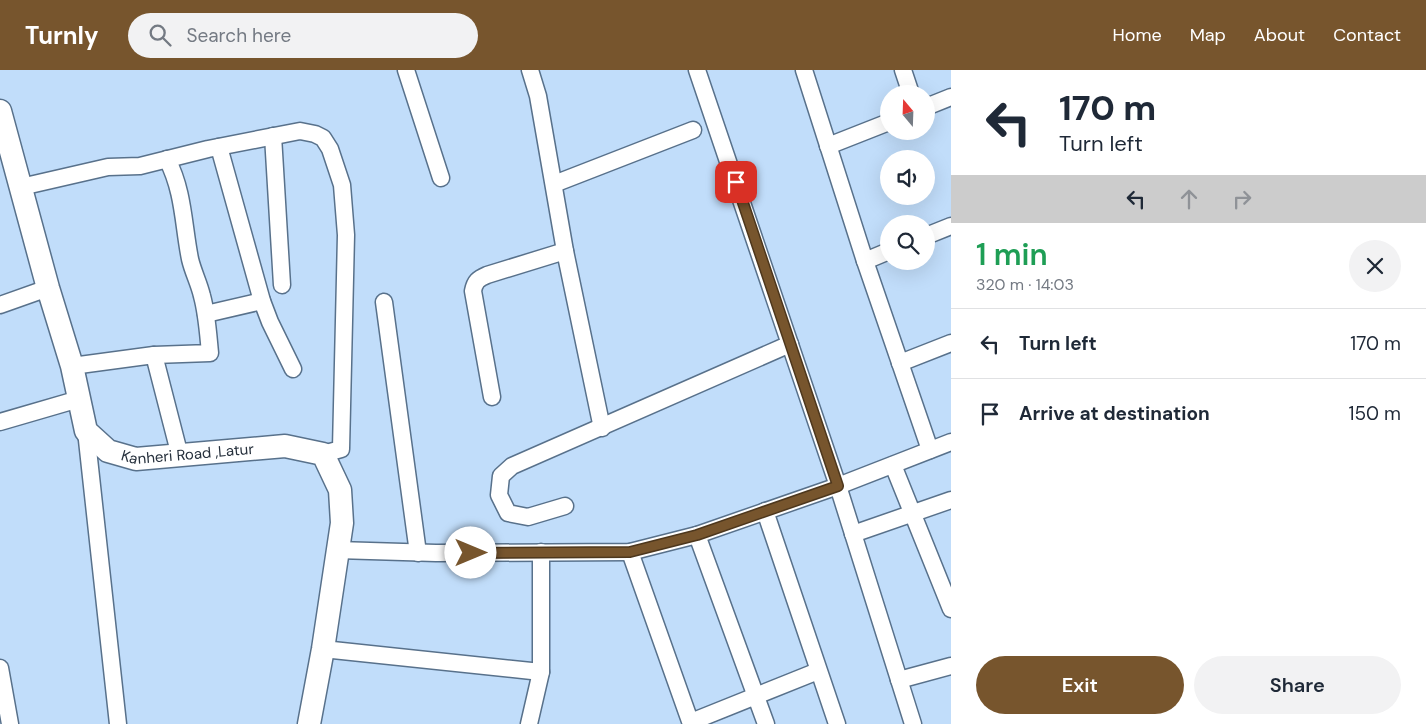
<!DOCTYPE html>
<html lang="en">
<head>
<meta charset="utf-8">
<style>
  :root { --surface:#fff; --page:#f2f2f3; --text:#1f2937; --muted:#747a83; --line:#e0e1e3; --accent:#77552d }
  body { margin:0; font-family:"DM Sans",sans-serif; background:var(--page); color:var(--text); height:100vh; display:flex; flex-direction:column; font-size:19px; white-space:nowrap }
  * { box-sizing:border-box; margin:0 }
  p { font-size:16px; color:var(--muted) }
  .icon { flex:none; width:28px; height:28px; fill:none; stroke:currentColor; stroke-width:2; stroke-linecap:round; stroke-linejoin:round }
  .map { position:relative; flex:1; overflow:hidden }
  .sheet { display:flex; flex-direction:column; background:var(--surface); width:475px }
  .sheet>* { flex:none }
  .banner { background:#fff; color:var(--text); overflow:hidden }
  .needle { width:32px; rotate:341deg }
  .tools { position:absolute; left:880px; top:15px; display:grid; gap:10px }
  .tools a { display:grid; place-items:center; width:55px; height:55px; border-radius:50%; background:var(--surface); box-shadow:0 5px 20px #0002; font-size:25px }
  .pin { position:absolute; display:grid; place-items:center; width:42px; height:42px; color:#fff; margin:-21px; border-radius:10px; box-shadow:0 2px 8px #0006 }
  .me { position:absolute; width:55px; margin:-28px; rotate:90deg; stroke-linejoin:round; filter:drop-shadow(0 0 4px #0008) }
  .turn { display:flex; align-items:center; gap:18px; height:105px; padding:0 25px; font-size:22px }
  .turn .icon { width:65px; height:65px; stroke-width:2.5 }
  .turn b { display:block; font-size:35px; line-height:42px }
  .lanes { display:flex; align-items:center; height:48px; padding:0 25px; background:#0003; justify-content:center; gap:25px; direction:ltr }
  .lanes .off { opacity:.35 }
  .round { display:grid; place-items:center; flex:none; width:52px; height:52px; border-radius:26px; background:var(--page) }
  .summary { display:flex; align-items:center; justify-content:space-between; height:85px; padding:0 25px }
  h1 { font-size:30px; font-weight:600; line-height:38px; color:#1e9e55 }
  .cta { display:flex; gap:10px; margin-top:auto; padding:10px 25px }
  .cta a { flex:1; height:58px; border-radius:30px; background:var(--accent); color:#fff; font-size:20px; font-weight:600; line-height:58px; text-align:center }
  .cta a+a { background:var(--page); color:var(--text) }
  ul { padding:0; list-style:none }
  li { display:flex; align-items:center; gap:15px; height:70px; padding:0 25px; border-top:1px solid var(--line) }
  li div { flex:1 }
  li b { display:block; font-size:19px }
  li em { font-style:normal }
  header { display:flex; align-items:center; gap:30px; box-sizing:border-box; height:70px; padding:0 25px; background:var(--accent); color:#fff }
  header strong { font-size:24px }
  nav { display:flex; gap:28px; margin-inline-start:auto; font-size:18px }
  .search { width:350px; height:45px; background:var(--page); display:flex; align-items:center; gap:12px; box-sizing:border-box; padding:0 18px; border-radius:28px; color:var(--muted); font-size:19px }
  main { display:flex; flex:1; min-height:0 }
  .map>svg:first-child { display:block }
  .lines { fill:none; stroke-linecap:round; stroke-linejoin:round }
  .street-casing { stroke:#58718b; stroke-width:19 }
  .secondary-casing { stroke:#58718b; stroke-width:25 }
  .street { stroke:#fff; stroke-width:16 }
  .secondary { stroke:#fff; stroke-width:22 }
  .route-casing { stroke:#4d371d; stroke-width:12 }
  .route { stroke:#77552d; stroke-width:9 }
  .labels { text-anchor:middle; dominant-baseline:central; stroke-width:4.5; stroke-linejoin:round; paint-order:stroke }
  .street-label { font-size:15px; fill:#26303c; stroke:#d8e9fb }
</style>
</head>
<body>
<header>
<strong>Turnly</strong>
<div class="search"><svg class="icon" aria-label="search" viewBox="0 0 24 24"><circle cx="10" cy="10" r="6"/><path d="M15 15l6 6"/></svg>Search here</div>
<nav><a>Home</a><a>Map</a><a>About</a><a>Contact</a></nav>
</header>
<main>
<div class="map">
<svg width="951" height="654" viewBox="0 0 951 654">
  <rect width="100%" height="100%" fill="#c1ddfa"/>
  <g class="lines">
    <defs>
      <g id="street">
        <polyline points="406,0 441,108"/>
        <polyline points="530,0 538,26 565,181 602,358"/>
        <polyline points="697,0 838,416 913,654"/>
        <polyline points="804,0 865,191 930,380"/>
        <polyline points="903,0 911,24"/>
        <polyline points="926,37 951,27"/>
        <polyline points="273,66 282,215"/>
        <polyline points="828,76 889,52"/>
        <polyline points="219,77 262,231 270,252 293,299"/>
        <polyline points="554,114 693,60"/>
        <polyline points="21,117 108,97 140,96 208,79 300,61 315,64 323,68 330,79 342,115 346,165 341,379 323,384"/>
        <polyline points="926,166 951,156"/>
        <polyline points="865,191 889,181"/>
        <polyline points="384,232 418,483"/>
        <polyline points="0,235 48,218"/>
        <polyline points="206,244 262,231"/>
        <path d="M154,285L210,283C208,263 207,244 202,226C199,213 193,202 190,189C183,154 184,122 167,89"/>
        <polyline points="900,293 951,273"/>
        <polyline points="72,296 154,285 180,386"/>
        <path d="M492,327L473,221C475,211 478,209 487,205L565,181"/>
        <polyline points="0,352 79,329"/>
        <polyline points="86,361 118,654"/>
        <polyline points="893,395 951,539"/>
        <polyline points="565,436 528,447 508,443 499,425 501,406 512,396 790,274"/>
        <polyline points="765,441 837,654"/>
        <polyline points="853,464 951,430"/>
        <polyline points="697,465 766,654"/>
        <polyline points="337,480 436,483 630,482 697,465 838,416 951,372"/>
        <polyline points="630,482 691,654"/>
        <polyline points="323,579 541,602"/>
        <polyline points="0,598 10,654"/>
        <polyline points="899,610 951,596"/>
        <polyline points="691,652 818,601"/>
        <polyline points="529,654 541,602 541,482"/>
      </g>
      <g id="secondary">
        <path id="s1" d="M0,41L48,218L72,296L86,361L108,381L136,389L285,376L323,384L340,420L342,453L323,579L309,654"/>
      </g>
    </defs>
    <use href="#street" class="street-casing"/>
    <use href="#secondary" class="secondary-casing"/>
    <use href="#street" class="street"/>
    <use href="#secondary" class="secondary"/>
  </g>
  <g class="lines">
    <defs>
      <polyline id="route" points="471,483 630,482 697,465 838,416 736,112"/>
    </defs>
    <use href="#route" class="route-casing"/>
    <use href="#route" class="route"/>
  </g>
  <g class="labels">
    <g class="street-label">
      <text stroke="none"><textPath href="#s1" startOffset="442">Kanheri Road ,Latur</textPath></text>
    </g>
  </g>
</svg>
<div class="tools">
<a><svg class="needle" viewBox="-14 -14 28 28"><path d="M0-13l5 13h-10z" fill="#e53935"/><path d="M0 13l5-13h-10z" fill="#747a83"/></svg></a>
<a><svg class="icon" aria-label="sound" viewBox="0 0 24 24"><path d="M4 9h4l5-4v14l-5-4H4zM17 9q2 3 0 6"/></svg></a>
<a><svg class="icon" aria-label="search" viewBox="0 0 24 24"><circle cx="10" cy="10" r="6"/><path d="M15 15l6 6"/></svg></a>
</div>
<div class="pin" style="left:736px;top:112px;background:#d93025"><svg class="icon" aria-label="arrive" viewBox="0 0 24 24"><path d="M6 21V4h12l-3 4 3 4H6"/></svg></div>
<svg class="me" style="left:471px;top:483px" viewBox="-20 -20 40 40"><circle r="19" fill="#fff"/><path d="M0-13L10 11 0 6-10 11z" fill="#77552d"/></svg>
</div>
<section class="sheet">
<div class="banner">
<div class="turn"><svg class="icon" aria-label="left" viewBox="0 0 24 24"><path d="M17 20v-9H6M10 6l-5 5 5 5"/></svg><div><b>170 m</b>Turn left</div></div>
<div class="lanes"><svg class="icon" aria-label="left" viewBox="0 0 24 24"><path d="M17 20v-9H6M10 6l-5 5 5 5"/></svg><svg class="icon off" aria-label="ahead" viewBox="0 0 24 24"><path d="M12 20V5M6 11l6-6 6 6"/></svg><svg class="icon off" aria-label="right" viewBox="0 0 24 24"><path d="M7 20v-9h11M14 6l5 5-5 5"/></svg></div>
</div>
<div class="summary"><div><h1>1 min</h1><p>320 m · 14:03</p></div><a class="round"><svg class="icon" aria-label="close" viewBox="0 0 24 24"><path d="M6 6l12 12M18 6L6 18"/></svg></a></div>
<ul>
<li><svg class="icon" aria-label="left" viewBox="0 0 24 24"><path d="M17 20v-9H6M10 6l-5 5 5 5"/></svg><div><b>Turn left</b></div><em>170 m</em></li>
<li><svg class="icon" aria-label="arrive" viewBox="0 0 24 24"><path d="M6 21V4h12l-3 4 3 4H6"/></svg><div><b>Arrive at destination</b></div><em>150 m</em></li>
</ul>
<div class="cta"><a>Exit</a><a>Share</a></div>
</section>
</main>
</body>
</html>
